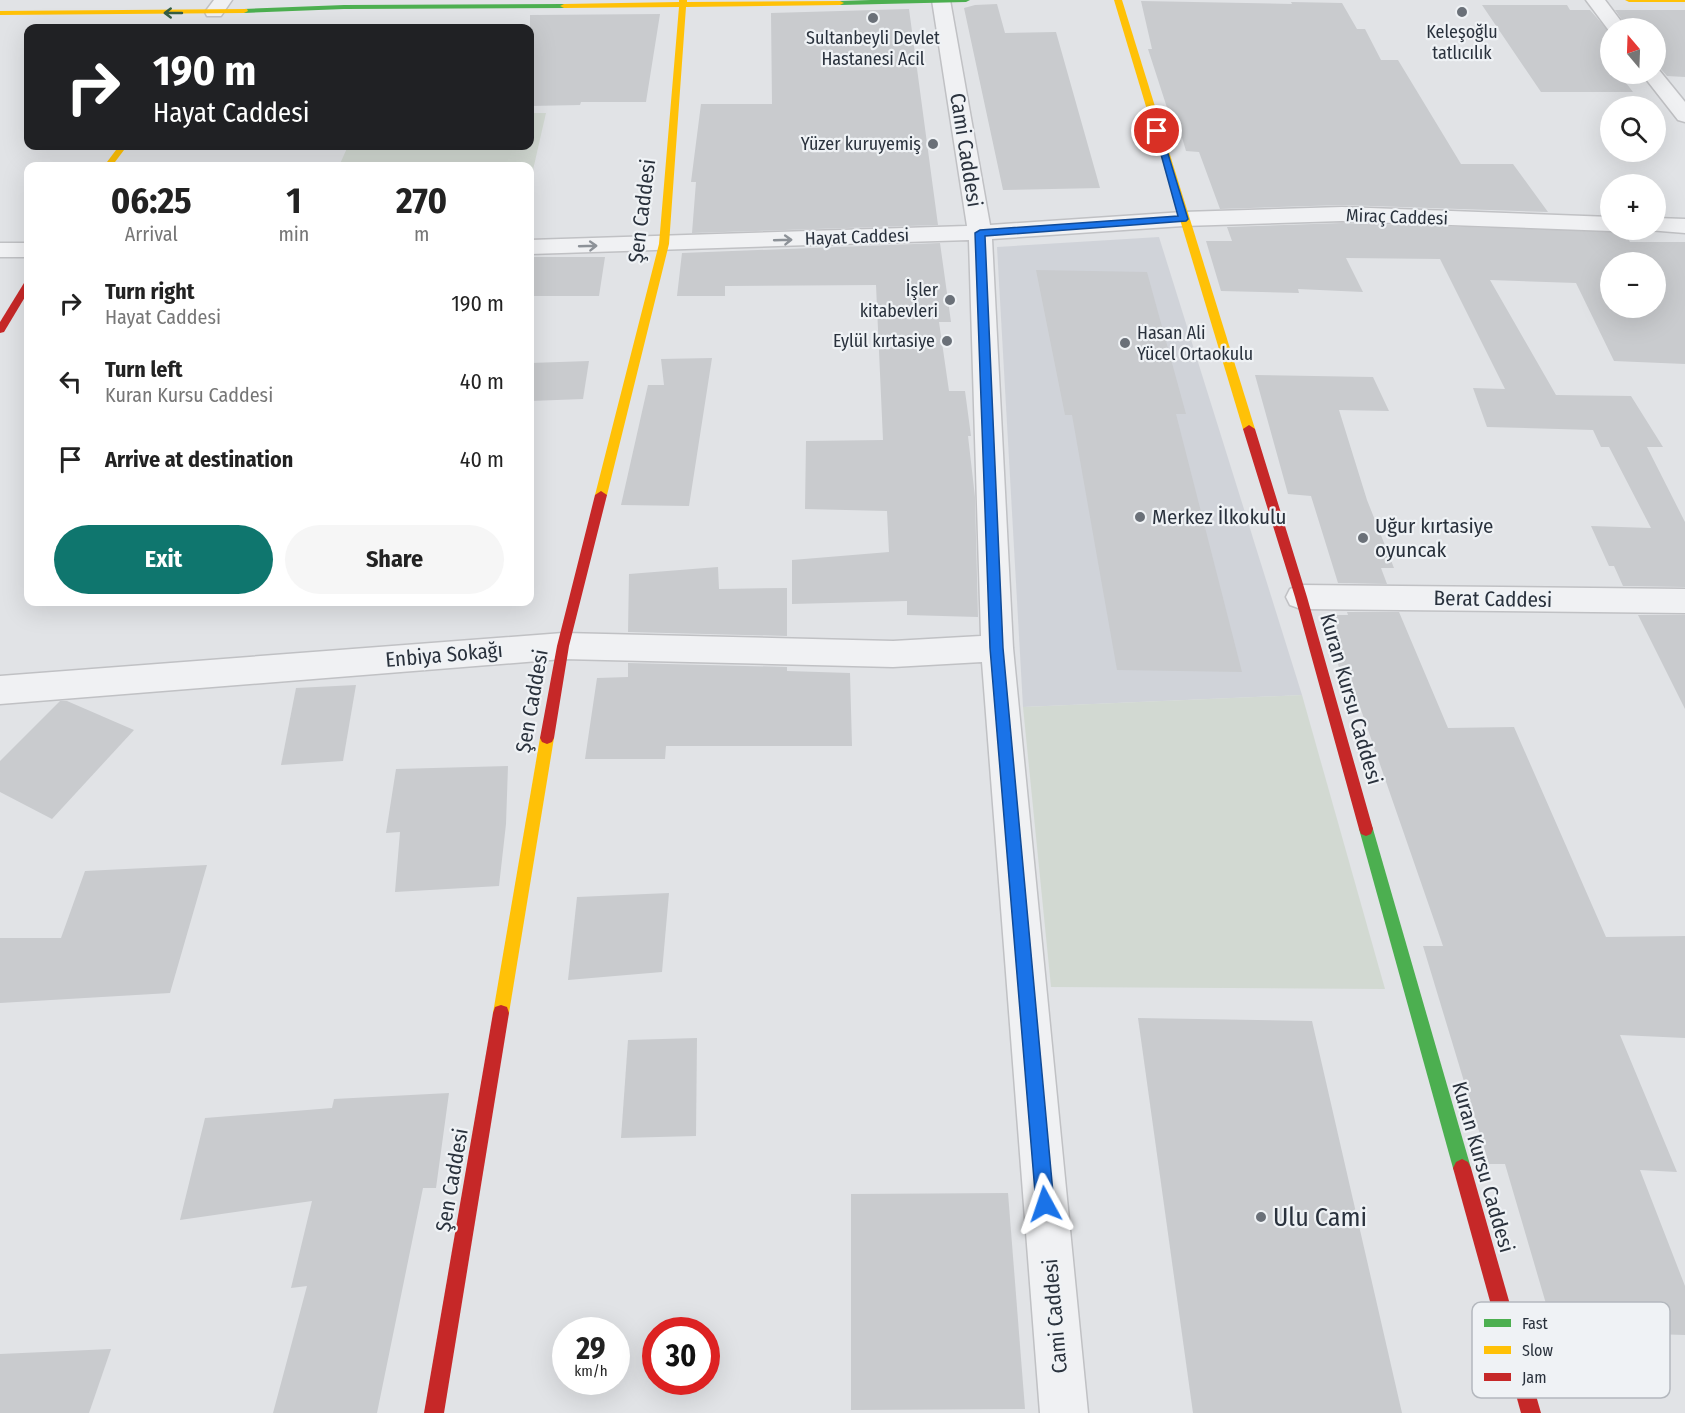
<!DOCTYPE html>
<html lang="en">
<head>
<meta charset="utf-8">
<style>
  :root { --surface:#fff; --page:#f6f6f6; --text:#222; --muted:#767676; --accent:#0f766e }
  body { margin:0; font-family:"Fira Sans Condensed",sans-serif; background:var(--page); color:var(--text); height:100vh; display:flex; flex-direction:column; font-size:22px; white-space:nowrap }
  * { box-sizing:border-box; margin:0 }
  p { font-size:20px; color:var(--muted) }
  .icon { flex:none; width:33px; height:33px; fill:none; stroke:currentColor; stroke-width:2; stroke-linecap:round; stroke-linejoin:round }
  .map { position:relative; flex:1; overflow:hidden }
  .drawer { position:absolute; left:24px; top:162px; width:510px; height:444px; display:flex; flex-direction:column; background:var(--surface); border-radius:12px; box-shadow:0 6px 24px #0002 }
  .drawer>* { flex:none }
  .guide { position:absolute; left:24px; top:24px; width:510px; height:126px; border-radius:12px; box-shadow:0 6px 24px #0002; background:#202124; color:#fff; overflow:hidden }
  .needle { width:39px; rotate:341deg }
  .fabs { position:absolute; left:1600px; top:18px; display:grid; gap:12px }
  .fabs a { display:grid; place-items:center; width:66px; height:66px; border-radius:50%; background:var(--surface); box-shadow:0 6px 24px #0002; font-size:30px }
  .speed { position:absolute; left:552px; top:1317px; display:flex; gap:12px; font-size:30px; font-weight:700; text-align:center }
  .speed>* { display:grid; place-content:center; width:78px; height:78px; border-radius:50%; background:var(--surface); box-shadow:0 6px 24px #0002; line-height:1 }
  .speed small { font-size:15px; font-weight:400 }
  .speed .limit { border:9px solid #d22; background:#fff; color:#111 }
  .pin { position:absolute; display:grid; place-items:center; width:51px; height:51px; color:#fff; margin:-26px; border:3px solid #fff; border-radius:50%; box-shadow:0 2px 6px #0007 }
  .me { position:absolute; width:66px; margin:-33px; rotate:355deg; stroke-linejoin:round; filter:drop-shadow(0 0 4px #0008) }
  .turn { display:flex; align-items:center; gap:21px; height:126px; padding:0 30px; font-size:27px }
  .turn .icon { width:78px; height:78px; stroke-width:2.5 }
  .turn b { display:block; font-size:42px; line-height:51px }
  .eta { display:flex; justify-content:space-evenly; align-items:center; height:102px; text-align:center }
  .eta b { font-size:36px; font-weight:700; line-height:42px }
  .button { display:flex; gap:12px; margin-top:auto; padding:12px 30px }
  .button a { flex:1; height:69px; border-radius:36px; background:var(--accent); color:#fff; font-size:24px; font-weight:700; line-height:69px; text-align:center }
  .button a+a { background:var(--page); color:var(--text) }
  ul { padding:0; list-style:none }
  li { display:flex; align-items:center; gap:18px; height:78px; padding:0 30px }
  li div { flex:1 }
  li b { display:block; font-size:22px }
  li em { font-style:normal }
  .map>svg:first-child { display:block }
  .built { fill:#d0d3d9 }
  .green { fill:#d2d9d2 }
  .building { fill:#c9cbce; fill-rule:evenodd }
  .lines { fill:none; stroke-linecap:round; stroke-linejoin:round }
  .street-casing { stroke:#c0c1c4; stroke-width:3 }
  .street { fill:#f0f1f3; fill-rule:evenodd }
  .fast { fill:#4caf50; fill-rule:evenodd }
  .slow { fill:#ffc107; fill-rule:evenodd }
  .jam { fill:#c62828; fill-rule:evenodd }
  .oneway { stroke:#365e44 }
  .oneway2 { stroke:#8d9298 }
  .route { fill:#1a73e8; stroke:#114b97; stroke-width:1.5 }
  .poi-dot { fill:#6a7078; stroke:#eff2f5; stroke-width:2 }
  .labels { text-anchor:middle; dominant-baseline:central; stroke-width:4.5; stroke-linejoin:round; paint-order:stroke }
  .far-poi-label { font-size:18px; fill:#2a323d; stroke:#eff2f5; text-anchor:end }
  .far-street-label { font-size:18px; fill:#2a323d; stroke:#eff2f5 }
  .street-label { font-size:21px; fill:#2a323d; stroke:#eff2f5 }
  .poi-label { font-size:21px; fill:#2a323d; stroke:#eff2f5; text-anchor:start }
  .near-poi-label { font-size:26px; fill:#2a323d; stroke:#eff2f5; text-anchor:start }
  .key { fill:#eff2f5; stroke:#b4b8be; stroke-width:1.5 }
  .key-label { font-size:16px; fill:#2a323d }
</style>
</head>
<body>
<div class="map">
<svg width="1685" height="1413" viewBox="0 0 1685 1413">
  <rect width="100%" height="100%" fill="#e1e3e6"/>
  <polygon class="built" points="1159,237 1302,695 1023,707 997,247"/>
  <g class="green">
    <polygon points="530,113 546,113 530,183 530,166 339,166 348,146 530,146"/>
    <polygon points="1302,695 1385,989 1051,987 1023,707"/>
  </g>
  <g class="building">
    <polygon points="1141,1 1292,4 1291,2 1342,3 1357,29 1365,29 1381,60 1398,60 1461,164 1513,164 1548,212 1342,205 1220,209 1199,152 1186,151 1176,117 1170,117 1148,49 1152,49"/>
    <polygon points="997,4 1005,33 1056,32 1100,188 1003,190 964,8 975,5"/>
    <polygon points="1482,5 1567,5 1570,10 1590,10 1611,34 1611,74 1640,74 1640,75 1620,75 1633,92 1541,92"/>
    <polygon points="909,9 938,225 692,233 696,182 691,182 701,104 772,104 771,13"/>
    <polygon points="1615,10 1685,10 1685,77 1667,76 1661,69 1656,67 1656,28 1628,28"/>
    <polygon points="660,14 646,102 581,102 580,105 530,106 530,15"/>
    <path d="M1342,223L1624,232L1630,242H1685V364L1614,361L1576,283L1490,280L1556,395L1631,396L1663,447H1647L1685,522V587L1623,586L1614,566H1609L1591,526L1651,528L1609,447H1601L1593,430L1487,427L1473,388L1505,389L1440,259L1346,258L1363,292L1298,289L1299,293L1221,291L1206,241H1232L1227,227ZM1611,262H1656V308H1611Z"/>
    <polygon points="940,243 951,322 939,322 949,391 965,391 971,436 968,436 975,497 978,617 907,615 907,601 792,604 792,560 889,552 887,511 805,509 806,441 883,440 876,285 725,286 725,296 677,296 682,253"/>
    <polygon points="530,257 605,257 599,296 530,296"/>
    <polygon points="1036,270 1147,272 1186,414 1176,414 1242,672 1117,670 1072,415 1065,415"/>
    <polygon points="712,358 689,506 621,505 648,385 664,385 661,359"/>
    <polygon points="589,361 583,399 530,401 530,363"/>
    <polygon points="1255,375 1373,377 1389,411 1339,410 1367,500 1394,568 1381,568 1387,584 1338,583 1311,496 1288,494"/>
    <polygon points="718,567 719,589 787,588 787,636 628,632 629,574"/>
    <polygon points="1347,612 1399,612 1448,728 1514,727 1606,937 1685,936 1685,1038 1620,1035 1677,1172 1640,1170 1685,1286 1685,1335 1554,1331 1505,1164 1489,1164 1423,946 1443,946 1350,678 1342,678 1324,615 1348,615"/>
    <polygon points="1638,615 1685,615 1685,709"/>
    <polygon points="628,663 787,667 787,671 850,673 852,746 666,746 665,759 585,759 597,678 628,677"/>
    <polygon points="356,685 343,761 281,765 296,688"/>
    <polygon points="60,701 67,701 134,730 52,819 0,792 0,761"/>
    <polygon points="508,766 506,824 499,886 395,892 400,832 386,833 396,769"/>
    <polygon points="207,865 170,993 0,1003 0,938 61,938 85,871"/>
    <polygon points="669,893 662,972 568,980 577,897"/>
    <polygon points="1138,1018 1312,1021 1402,1413 1193,1413"/>
    <polygon points="697,1038 696,1136 621,1138 628,1040"/>
    <polygon points="449,1093 436,1188 423,1188 377,1413 273,1413 307,1286 291,1288 312,1201 180,1220 205,1118 332,1108 334,1099"/>
    <polygon points="1008,1193 1025,1409 851,1410 851,1194"/>
    <polygon points="111,1349 89,1413 0,1413 0,1354"/>
  </g>
  <g class="lines">
    <defs>
      <g id="street">
        <polygon points="214,0 232,0 221,16 207,16 205,12"/>
        <polygon points="932,0 950,0 990,225 1183,212 1342,207 1611,217 1611,230 1617,230 1611,231 1342,221 1183,226 992,239 1013,648 1088,1413 1040,1413 982,662 893,667 563,659 0,704 0,676 563,633 893,641 981,636 969,240 530,254 530,240 967,226"/>
        <polygon points="1586,0 1605,0 1626,28 1611,28 1610,32"/>
        <polygon points="1656,69 1659,70 1685,102 1685,122 1678,120 1642,74 1656,74"/>
        <polygon points="1656,218 1685,219 1685,233 1648,230 1656,230"/>
        <rect x="0" y="243" width="28" height="14"/>
        <polygon points="1301,585 1685,589 1685,613 1301,609 1290,605 1286,597 1290,589"/>
      </g>
    </defs>
    <use href="#street" class="street-casing"/>
    <use href="#street" class="street"/>
    <g class="fast">
      <polygon points="871,0 970,0 966,2 840,5 836,3 840,1"/>
      <polygon points="564,4 568,6 567,8 344,9 244,13 240,11 244,9 344,5"/>
      <polygon points="1366,822 1371,824 1373,829 1471,1168 1468,1174 1462,1177 1456,1174 1453,1168 1359,829 1361,824"/>
    </g>
    <g class="slow">
      <polygon points="679,0 687,0 687,2 840,1 844,3 840,5 686,7 669,244 607,495 601,499 595,495 659,244 679,7 564,8 560,6 564,4 679,2"/>
      <polygon points="1114,0 1122,0 1255,429 1253,432 1249,433 1243,429"/>
      <polygon points="1625,0 1685,0 1685,2 1629,2"/>
      <polygon points="247,9 248,11 244,13 0,15 0,11"/>
      <polygon points="119,146 127,146 112,166 104,166"/>
      <polygon points="547,732 552,734 554,738 509,1013 507,1019 501,1021 495,1019 493,1013 540,738 542,734"/>
    </g>
    <g class="jam">
      <polygon points="28,282 28,292 4,332 0,333 0,322 24,283"/>
      <polygon points="1249,425 1255,429 1307,597 1373,829 1371,834 1366,836 1361,834 1359,829 1295,597 1243,429"/>
      <polygon points="601,491 607,495 569,646 554,738 552,742 547,744 542,742 540,738 557,646 595,495"/>
      <polygon points="501,1005 507,1007 509,1013 444,1413 424,1413 493,1013 495,1007"/>
      <polygon points="1462,1159 1468,1162 1471,1168 1541,1413 1521,1413 1453,1168 1456,1162"/>
    </g>
  </g>
  <defs><path id="oneway-shaft" d="M-6 0H5M1.5-3L5.5 0L1.5 3" fill="none" stroke-width="1.6" stroke-linecap="round" stroke-linejoin="round" transform="scale(1.5)"/></defs>
  <use class="oneway" href="#oneway-shaft" transform="translate(173 13) rotate(180)"/>
  <g class="oneway2">
    <use href="#oneway-shaft" transform="translate(783 240) rotate(-2)"/>
    <use href="#oneway-shaft" transform="translate(588 246) rotate(-2)"/>
  </g>
  <polygon class="route" points="1154,129 1161,131 1188,219 1186,221 985,236 1003,648 1054,1204 1051,1211 1045,1213 1039,1211 1036,1204 990,648 975,233 980,230 1178,216"/>
  <g class="poi-dot">
    <circle cx="1462" cy="12" r="6"/>
    <circle cx="873" cy="18" r="6"/>
    <circle cx="933" cy="144" r="6"/>
    <circle cx="950" cy="300" r="6"/>
    <circle cx="947" cy="341" r="6"/>
    <circle cx="1125" cy="343" r="6"/>
    <circle cx="1140" cy="517" r="6"/>
    <circle cx="1363" cy="538" r="6"/>
    <circle cx="1261" cy="1217" r="6"/>
  </g>
  <g class="labels">
    <g class="far-poi-label">
      <text x="1462" y="32" text-anchor="middle">Keleşoğlu<tspan x="1462" dy="21">tatlıcılık</tspan></text>
      <text x="873" y="38" text-anchor="middle">Sultanbeyli Devlet<tspan x="873" dy="21">Hastanesi Acil</tspan></text>
      <text x="921" y="144">Yüzer kuruyemiş</text>
      <text x="938" y="290">İşler<tspan x="938" dy="21">kitabevleri</tspan></text>
      <text x="1137" y="333" text-anchor="start">Hasan Ali<tspan x="1137" dy="21">Yücel Ortaokulu</tspan></text>
      <text x="935" y="341">Eylül kırtasiye</text>
    </g>
    <g class="far-street-label">
      <text transform="translate(1397 217) rotate(2)">Miraç Caddesi</text>
      <text transform="translate(857 237) rotate(-2)">Hayat Caddesi</text>
    </g>
    <g class="street-label">
      <text transform="translate(966 150) rotate(81)">Cami Caddesi</text>
      <text transform="translate(642 211) rotate(-83)">Şen Caddesi</text>
      <text transform="translate(1493 599) rotate(1)">Berat Caddesi</text>
      <text transform="translate(444 655) rotate(-5)">Enbiya Sokağı</text>
      <text transform="translate(1351 699) rotate(74)">Kuran Kursu Caddesi</text>
      <text transform="translate(532 701) rotate(-80)">Şen Caddesi</text>
      <text transform="translate(1483 1167) rotate(74)">Kuran Kursu Caddesi</text>
      <text transform="translate(452 1180) rotate(-80)">Şen Caddesi</text>
      <text transform="translate(1055 1316) rotate(-95)">Cami Caddesi</text>
    </g>
    <g class="poi-label">
      <text x="1152" y="517">Merkez İlkokulu</text>
      <text x="1375" y="526">Uğur kırtasiye<tspan x="1375" dy="24">oyuncak</tspan></text>
    </g>
    <g class="near-poi-label">
      <text x="1273" y="1217">Ulu Cami</text>
    </g>
  </g>
  <rect x="1472" y="1302" width="198" height="96" rx="9" class="key"/>
  <rect x="1484" y="1319" width="27" height="8" fill="#4caf50"/>
  <rect x="1484" y="1346" width="27" height="8" fill="#ffc107"/>
  <rect x="1484" y="1373" width="27" height="8" fill="#c62828"/>
  <g class="key-label">
    <text x="1522" y="1329">Fast</text>
    <text x="1522" y="1356">Slow</text>
    <text x="1522" y="1383">Jam</text>
  </g>
</svg>
<div class="fabs">
<a><svg class="needle" viewBox="-14 -14 28 28"><path d="M0-13l5 13h-10z" fill="#e53935"/><path d="M0 13l5-13h-10z" fill="#767676"/></svg></a>
<a><svg class="icon" aria-label="search" viewBox="0 0 24 24"><circle cx="10" cy="10" r="6"/><path d="M15 15l6 6"/></svg></a>
<a>+</a>
<a>−</a>
</div>
<div class="speed"><div>29<small>km/h</small></div><div class="limit">30</div></div>
<div class="pin" style="left:1157px;top:131px;background:#d93025"><svg class="icon" aria-label="arrive" viewBox="0 0 24 24"><path d="M6 21V4h12l-3 4 3 4H6"/></svg></div>
<svg class="me" style="left:1045px;top:1204px" viewBox="-20 -20 40 40"><path d="M0-17L14 15 0 8-14 15z" fill="#1a73e8" stroke="#fff" stroke-width="4"/></svg>
<div class="guide">
<div class="turn"><svg class="icon" aria-label="right" viewBox="0 0 24 24"><path d="M7 20v-9h11M14 6l5 5-5 5"/></svg><div><b>190 m</b>Hayat Caddesi</div></div>
</div>
<section class="drawer">
<div class="eta">
<div><b>06:25</b><p>Arrival</p></div>
<div><b>1</b><p>min</p></div>
<div><b>270</b><p>m</p></div>
</div>
<ul>
<li><svg class="icon" aria-label="right" viewBox="0 0 24 24"><path d="M7 20v-9h11M14 6l5 5-5 5"/></svg><div><b>Turn right</b><p>Hayat Caddesi</p></div><em>190 m</em></li>
<li><svg class="icon" aria-label="left" viewBox="0 0 24 24"><path d="M17 20v-9H6M10 6l-5 5 5 5"/></svg><div><b>Turn left</b><p>Kuran Kursu Caddesi</p></div><em>40 m</em></li>
<li><svg class="icon" aria-label="arrive" viewBox="0 0 24 24"><path d="M6 21V4h12l-3 4 3 4H6"/></svg><div><b>Arrive at destination</b></div><em>40 m</em></li>
</ul>
<div class="button"><a>Exit</a><a>Share</a></div>
</section>
</div>
</body>
</html>
